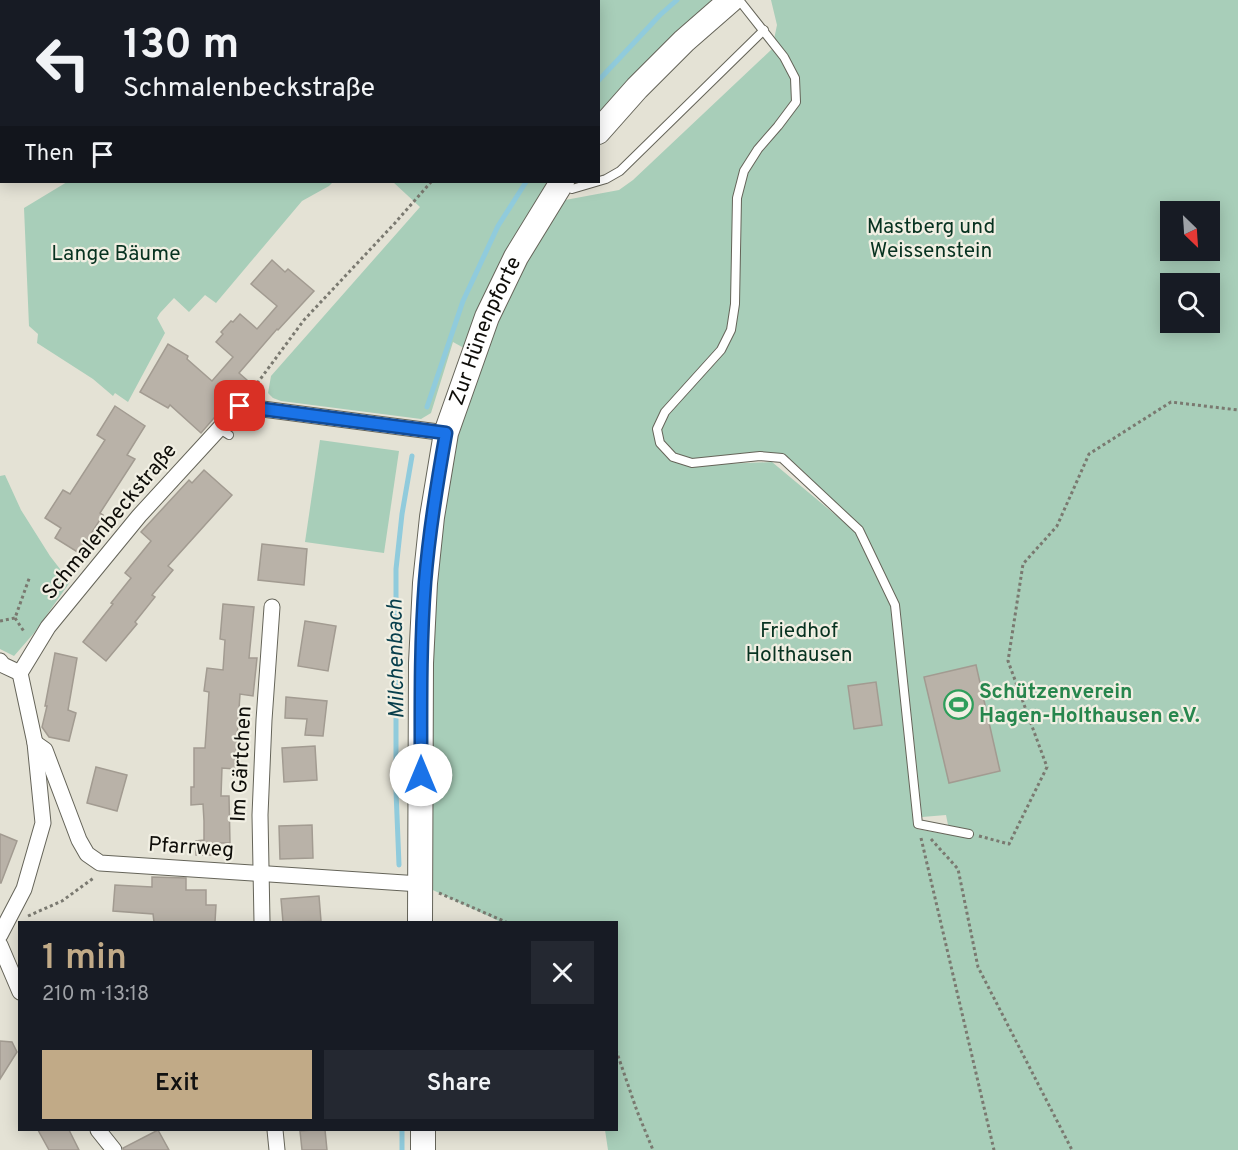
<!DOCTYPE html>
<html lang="en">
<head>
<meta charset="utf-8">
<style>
  :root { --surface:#171b24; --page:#242831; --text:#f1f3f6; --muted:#9ea1a6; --accent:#c1aa87 }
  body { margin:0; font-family:Overpass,sans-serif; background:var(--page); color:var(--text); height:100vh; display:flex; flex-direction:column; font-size:22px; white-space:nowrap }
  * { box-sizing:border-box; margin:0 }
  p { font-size:20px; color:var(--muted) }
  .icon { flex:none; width:33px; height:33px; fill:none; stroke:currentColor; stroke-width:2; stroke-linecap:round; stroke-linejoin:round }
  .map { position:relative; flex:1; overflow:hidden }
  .drawer { position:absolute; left:18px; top:921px; width:600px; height:210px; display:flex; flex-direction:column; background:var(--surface); border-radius:0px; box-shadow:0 3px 15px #0003 }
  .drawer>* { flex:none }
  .hud { position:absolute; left:0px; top:0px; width:600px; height:183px; box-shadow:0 3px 15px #0003; background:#171b24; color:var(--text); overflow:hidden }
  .needle { width:39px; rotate:155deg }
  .fabs { position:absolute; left:1160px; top:201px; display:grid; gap:12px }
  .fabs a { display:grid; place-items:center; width:60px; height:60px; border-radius:0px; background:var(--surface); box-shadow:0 3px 15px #0003; font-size:30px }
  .pin { position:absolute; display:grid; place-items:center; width:51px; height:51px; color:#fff; margin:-26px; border-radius:12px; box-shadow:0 3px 9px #0006 }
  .me { position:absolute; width:66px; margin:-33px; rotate:0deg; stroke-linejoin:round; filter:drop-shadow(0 0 4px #0008) }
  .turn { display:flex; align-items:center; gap:21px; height:126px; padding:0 24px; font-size:27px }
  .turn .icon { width:78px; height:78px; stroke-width:2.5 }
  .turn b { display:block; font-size:42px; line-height:51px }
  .then { display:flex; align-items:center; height:57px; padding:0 24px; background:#0003; gap:12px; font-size:22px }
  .round { display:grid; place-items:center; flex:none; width:63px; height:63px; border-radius:0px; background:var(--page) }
  .head { display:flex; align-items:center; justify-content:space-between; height:102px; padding:0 24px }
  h1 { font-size:36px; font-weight:600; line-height:45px; color:var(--accent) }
  .cta { display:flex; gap:12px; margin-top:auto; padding:12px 24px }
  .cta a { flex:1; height:69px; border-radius:0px; background:var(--accent); color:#111; font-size:24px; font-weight:600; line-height:69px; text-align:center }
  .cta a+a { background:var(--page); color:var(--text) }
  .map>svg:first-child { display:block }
  .green { fill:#a8ceb9; fill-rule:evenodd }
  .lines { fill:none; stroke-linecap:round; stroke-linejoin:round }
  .stream { stroke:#90cbdc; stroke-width:5 }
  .building { fill:#b9b2a8; stroke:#a29b91; stroke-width:1.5 }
  .service-casing { stroke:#656459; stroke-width:10 }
  .minor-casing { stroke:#656459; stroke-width:17 }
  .primary-casing { stroke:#656459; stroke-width:26 }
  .path { stroke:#7a7970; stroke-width:3; stroke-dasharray:3 3; stroke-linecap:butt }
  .service { stroke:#fff; stroke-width:8 }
  .minor { stroke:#fff; stroke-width:15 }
  .primary { stroke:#fff; stroke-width:24 }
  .route-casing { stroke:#114b97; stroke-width:15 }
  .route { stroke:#1a73e8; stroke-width:10 }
  .labels { text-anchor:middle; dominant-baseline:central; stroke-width:4.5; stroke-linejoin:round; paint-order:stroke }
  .park-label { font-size:21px; fill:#073220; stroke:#f1efe3 }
  .street-label { font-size:21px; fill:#0e0d09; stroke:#f1efe3 }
  .leisure-label { font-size:21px; font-weight:bold; fill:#27864d; stroke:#f1efe3; text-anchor:start }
  .water-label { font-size:22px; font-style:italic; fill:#073e4b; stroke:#f1efe3 }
</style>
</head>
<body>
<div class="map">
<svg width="1238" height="1150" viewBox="0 0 1238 1150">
  <rect width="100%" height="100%" fill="#e4e2d5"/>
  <g class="green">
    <polygon points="26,0 725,0 599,132 598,2 26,2"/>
    <path d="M771,0H1238V1150H608L605,1130H616V922H501L420,884L425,584L473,353L453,342L431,413L421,419L281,401L273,398L268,393L271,376L420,207L393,182H561L549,203L619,190L633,180L772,49L777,25ZM1170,212H1209V250H1170ZM1170,284H1209V322H1170ZM740,454H781L799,467L860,529L899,602L922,817L946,815L950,835L917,829L892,605L856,532L772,462L721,464V456Z"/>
    <polygon points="67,182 333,182 329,186 302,201 216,303 205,295 189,312 174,298 160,313 157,318 165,333 128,402 115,393 113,396 93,379 37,343 38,334 29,326 24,208"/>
    <polygon points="320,440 399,451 384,553 305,542"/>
    <polygon points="5,475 21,510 50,556 70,582 34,633 14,656 0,649 0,476"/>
  </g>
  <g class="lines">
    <g class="stream">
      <polyline points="598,81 660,15 677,0"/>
      <polyline points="427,407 463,301 498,226 526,182"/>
      <polyline points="399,865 396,791 396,569 402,514 412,456"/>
      <polyline points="402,1130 402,1150"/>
    </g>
  </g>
  <g class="building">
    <polygon points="272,260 285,272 288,269 314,291 278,330 277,329 239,373 247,380 201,433 170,405 168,408 140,392 168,344 188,356 187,359 212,381 233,357 216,342 223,334 221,332 231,321 233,322 240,314 257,329 277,306 251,284"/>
    <polygon points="115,406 145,426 127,455 135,459 100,513 103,515 79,553 55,538 61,528 45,518 63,490 70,494 105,440 97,435"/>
    <polygon points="204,470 232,495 168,566 173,570 152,595 155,597 135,622 137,624 106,661 83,642 113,604 111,603 131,578 125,573 151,541 141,532 189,480 192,483"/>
    <polygon points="262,544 307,549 304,585 258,580"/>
    <polygon points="223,604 254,607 249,658 257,658 253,696 240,694 235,769 222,768 221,796 229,796 230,843 220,843 220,855 196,855 196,841 204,840 204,821 203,804 191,805 191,787 194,787 194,748 205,748 209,692 204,691 207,668 223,670 225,640 220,639"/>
    <polygon points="305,621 336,626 328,671 298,666"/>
    <polygon points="55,653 77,658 68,710 76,713 69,741 49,737 42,727 47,706 45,706"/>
    <polygon points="976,665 1000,771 949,783 924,677"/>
    <polygon points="876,682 882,725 854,729 848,686"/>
    <polygon points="286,697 327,701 323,736 305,735 307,719 285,718"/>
    <polygon points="315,746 317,780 284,782 282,748"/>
    <polygon points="96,767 127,775 117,811 87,803"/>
    <polygon points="312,825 313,858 280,859 279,826"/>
    <polygon points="0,834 17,841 1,883 0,883"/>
    <polygon points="152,877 186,878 186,890 206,890 206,905 216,905 215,922 154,922 153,914 113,911 115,885 152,887"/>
    <polygon points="319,896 321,921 283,922 281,899"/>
    <polygon points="0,1041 12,1042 17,1052 0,1079"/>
    <polygon points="38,1130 69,1130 79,1150 49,1150"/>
    <polygon points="158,1130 169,1150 124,1150 123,1148"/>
    <polygon points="312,1130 325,1130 327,1150 302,1150 300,1131"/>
  </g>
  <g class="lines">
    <defs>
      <g id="service">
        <polyline points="739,0 784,57 795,78 796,102 778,126 758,149 744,171 737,198 735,304 731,330 721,350 665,412 657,429 660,443 673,457 692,463 760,456 782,458 859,530 895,605 918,824 969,834"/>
        <polyline points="565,185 572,189 606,179 620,171 764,30"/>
        <polyline points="218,428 229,435"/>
      </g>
      <g id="minor">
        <polyline points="0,661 3,665 20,673"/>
        <polyline points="20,673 48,627 139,516 240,406 446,433"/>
        <polyline points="35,743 45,750 79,840 87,854 100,863 420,884"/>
        <polyline points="262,922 260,815 264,720 272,607"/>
        <polyline points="0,935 24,889 43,823 35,743 20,673"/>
        <polyline points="0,945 20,992"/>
        <polyline points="98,1130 114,1150"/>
        <polyline points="275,1130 277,1150"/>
      </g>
      <g id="primary">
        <polyline points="598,132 637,88 684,41 731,0"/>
        <path id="s1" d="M420,922L421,663L425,583L432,517L446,433L487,317L516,257L562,182"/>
        <polyline points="423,1130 423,1150"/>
      </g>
    </defs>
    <use href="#service" class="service-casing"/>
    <use href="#minor" class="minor-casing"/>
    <use href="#primary" class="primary-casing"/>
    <g class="path">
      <polyline points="576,2 577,0"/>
      <polyline points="250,393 304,320 395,223 431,182"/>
      <polyline points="15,618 25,633"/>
      <polyline points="0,621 15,618 30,576"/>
      <polyline points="979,836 1009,844 1047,767 1008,661 1023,564 1057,526 1089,454 1171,402 1238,410"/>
      <polyline points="921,838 994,1150"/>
      <polyline points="931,839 958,869 978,967 1072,1150"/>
      <polyline points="439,893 506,922"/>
      <polyline points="28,916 62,901 95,877"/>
      <polyline points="616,1050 637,1111 653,1150"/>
    </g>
    <use href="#service" class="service"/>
    <use href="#minor" class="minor"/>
    <use href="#primary" class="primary"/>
  </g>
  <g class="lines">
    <defs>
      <path id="route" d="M240,406L446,433C437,483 429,532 425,582C420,646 421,710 421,775"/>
    </defs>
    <use href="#route" class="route-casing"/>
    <use href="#route" class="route"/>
  </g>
  <defs>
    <symbol id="stadium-ring" viewBox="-11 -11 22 22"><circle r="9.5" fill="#f1efe3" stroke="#2e9e5b" stroke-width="1.5"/><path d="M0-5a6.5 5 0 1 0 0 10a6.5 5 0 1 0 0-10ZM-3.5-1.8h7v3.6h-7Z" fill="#2e9e5b"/></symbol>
  </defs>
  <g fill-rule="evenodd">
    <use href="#stadium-ring" x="942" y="688" width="33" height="33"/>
  </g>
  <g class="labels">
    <g class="park-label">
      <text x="931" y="227">Mastberg und<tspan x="931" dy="24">Weissenstein</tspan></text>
      <text x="116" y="254">Lange Bäume</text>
      <text x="799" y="631">Friedhof<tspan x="799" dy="24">Holthausen</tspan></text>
    </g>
    <g class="street-label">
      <text stroke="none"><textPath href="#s1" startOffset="600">Zur Hünenpforte</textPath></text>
      <text transform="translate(110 522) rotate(-50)">Schmalenbeckstraße</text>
      <text transform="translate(242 764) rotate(-87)">Im Gärtchen</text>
      <text transform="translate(191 848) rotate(4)">Pfarrweg</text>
    </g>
    <g class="leisure-label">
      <text x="979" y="692">Schützenverein<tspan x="979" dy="24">Hagen-Holthausen e.V.</tspan></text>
    </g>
    <g class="water-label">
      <text transform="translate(397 659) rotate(-91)">Milchenbach</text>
    </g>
  </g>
</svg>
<div class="fabs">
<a><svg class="needle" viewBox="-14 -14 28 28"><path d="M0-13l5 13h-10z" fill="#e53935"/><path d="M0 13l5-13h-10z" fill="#9ea1a6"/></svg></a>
<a><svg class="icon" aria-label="search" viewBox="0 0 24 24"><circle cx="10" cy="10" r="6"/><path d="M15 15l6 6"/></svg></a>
</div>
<div class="pin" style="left:240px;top:406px;background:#d93025"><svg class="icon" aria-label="arrive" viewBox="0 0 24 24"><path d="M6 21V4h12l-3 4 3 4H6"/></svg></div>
<svg class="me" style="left:421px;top:775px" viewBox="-20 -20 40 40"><circle r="19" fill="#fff"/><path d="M0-13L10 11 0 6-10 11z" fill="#1a73e8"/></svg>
<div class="hud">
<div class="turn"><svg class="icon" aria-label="left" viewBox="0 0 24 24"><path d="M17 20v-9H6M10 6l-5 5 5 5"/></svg><div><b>130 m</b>Schmalenbeckstraße</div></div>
<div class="then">Then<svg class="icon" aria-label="arrive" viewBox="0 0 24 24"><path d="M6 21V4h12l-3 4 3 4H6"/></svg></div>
</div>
<section class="drawer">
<div class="head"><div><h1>1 min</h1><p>210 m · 13:18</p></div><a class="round"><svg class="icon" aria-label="close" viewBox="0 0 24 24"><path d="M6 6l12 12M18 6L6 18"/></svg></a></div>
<div class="cta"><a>Exit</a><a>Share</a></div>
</section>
</div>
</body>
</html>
